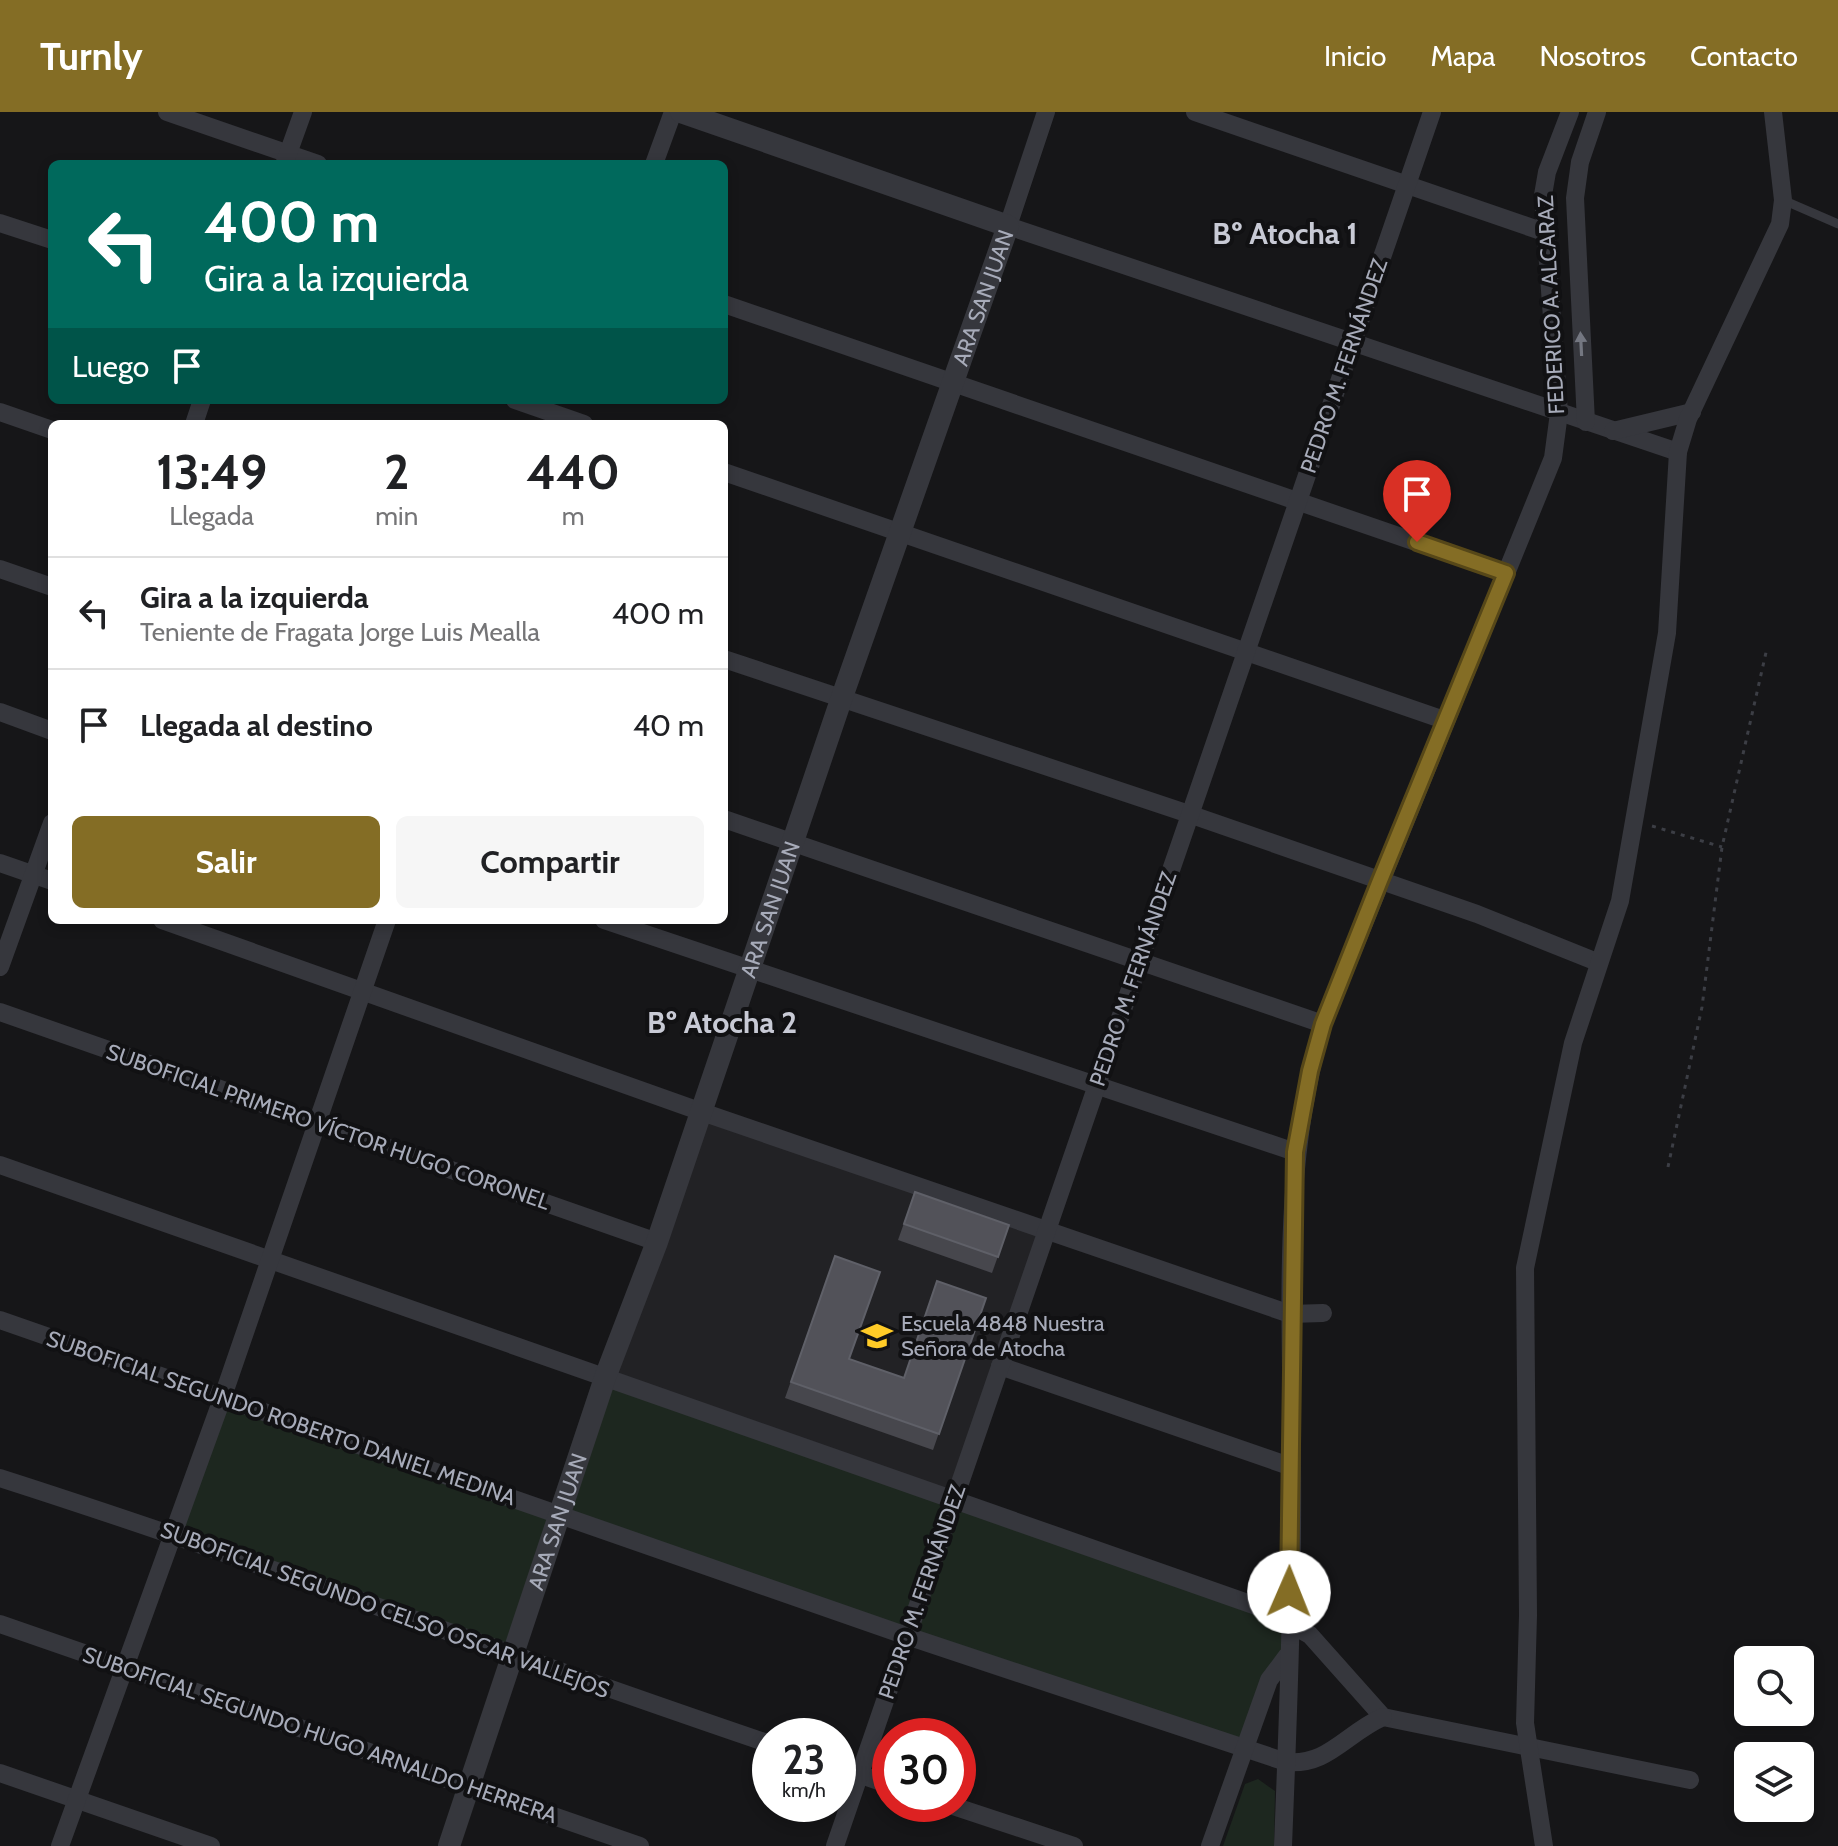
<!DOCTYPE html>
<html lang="es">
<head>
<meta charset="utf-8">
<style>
  :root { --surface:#fff; --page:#f6f6f6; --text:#202124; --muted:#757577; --line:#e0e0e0; --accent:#846d25 }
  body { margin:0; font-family:Cabin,sans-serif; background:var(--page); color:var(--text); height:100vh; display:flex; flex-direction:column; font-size:30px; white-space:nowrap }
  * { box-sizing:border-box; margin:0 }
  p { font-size:26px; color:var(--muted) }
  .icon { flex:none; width:44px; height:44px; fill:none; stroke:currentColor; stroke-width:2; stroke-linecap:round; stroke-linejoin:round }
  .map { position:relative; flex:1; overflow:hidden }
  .sheet { position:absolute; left:48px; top:308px; width:680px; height:504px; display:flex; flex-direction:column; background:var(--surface); border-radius:12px; box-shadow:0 4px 12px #0003 }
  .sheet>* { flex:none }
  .guide { position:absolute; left:48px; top:48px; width:680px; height:244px; border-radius:12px; box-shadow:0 4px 12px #0003; background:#00695c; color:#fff; overflow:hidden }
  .tools { position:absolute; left:1734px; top:1534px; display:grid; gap:16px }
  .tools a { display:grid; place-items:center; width:80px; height:80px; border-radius:12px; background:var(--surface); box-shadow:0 4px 12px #0003; font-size:40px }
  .speed { position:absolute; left:752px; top:1606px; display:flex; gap:16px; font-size:40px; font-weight:700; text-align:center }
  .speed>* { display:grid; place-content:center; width:104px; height:104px; border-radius:50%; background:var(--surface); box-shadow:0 4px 12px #0003; line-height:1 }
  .speed small { font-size:20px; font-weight:400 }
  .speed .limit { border:12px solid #d22; background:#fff; color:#111 }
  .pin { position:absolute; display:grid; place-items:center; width:68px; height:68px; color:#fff; margin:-82px -34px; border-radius:50% 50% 50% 0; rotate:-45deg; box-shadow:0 0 8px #0007 }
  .pin .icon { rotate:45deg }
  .me { position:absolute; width:88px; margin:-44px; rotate:1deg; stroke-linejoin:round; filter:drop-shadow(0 0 6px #0008) }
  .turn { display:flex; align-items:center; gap:28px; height:168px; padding:0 24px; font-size:36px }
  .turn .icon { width:104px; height:104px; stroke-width:2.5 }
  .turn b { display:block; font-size:56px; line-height:68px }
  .then { display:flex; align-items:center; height:76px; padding:0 24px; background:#0003; gap:16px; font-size:30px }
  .eta { display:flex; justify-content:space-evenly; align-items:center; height:136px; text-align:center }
  .eta b { font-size:48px; font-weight:700; line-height:56px }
  .action { display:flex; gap:16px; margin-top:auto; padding:16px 24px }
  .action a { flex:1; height:92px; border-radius:12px; background:var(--accent); color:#fff; font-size:32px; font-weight:700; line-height:92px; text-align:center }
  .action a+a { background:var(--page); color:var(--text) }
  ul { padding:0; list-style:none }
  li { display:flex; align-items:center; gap:24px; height:112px; padding:0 24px; border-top:2px solid var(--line) }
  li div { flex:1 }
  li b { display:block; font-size:30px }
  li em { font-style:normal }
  header { display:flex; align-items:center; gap:48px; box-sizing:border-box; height:112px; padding:0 40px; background:var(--accent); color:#fff }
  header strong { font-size:38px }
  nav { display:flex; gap:44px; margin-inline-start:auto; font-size:28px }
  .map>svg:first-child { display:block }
  .built { fill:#222225 }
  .green { fill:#1d271f }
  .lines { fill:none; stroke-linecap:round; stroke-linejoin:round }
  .path { stroke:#3c3e45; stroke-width:3; stroke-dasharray:4 6; stroke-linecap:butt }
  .service { stroke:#36373d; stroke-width:9 }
  .minor { stroke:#36373d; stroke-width:18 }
  .tertiary { stroke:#36373d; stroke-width:22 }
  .wall { fill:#47474d }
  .building { fill:#525259; stroke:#5f6068; stroke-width:2 }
  .oneway { fill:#747781 }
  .route-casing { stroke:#564718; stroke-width:20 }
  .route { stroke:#846d25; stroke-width:14 }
  .labels { text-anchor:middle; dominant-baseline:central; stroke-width:8; stroke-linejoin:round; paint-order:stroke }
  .street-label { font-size:22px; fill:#a7abb9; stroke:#111113 }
  .poi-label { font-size:22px; fill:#a7abb9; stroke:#111113; text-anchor:start }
  .district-label { font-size:30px; font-weight:bold; fill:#c8cad5; stroke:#111113 }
</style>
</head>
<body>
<header>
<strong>Turnly</strong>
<nav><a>Inicio</a><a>Mapa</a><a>Nosotros</a><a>Contacto</a></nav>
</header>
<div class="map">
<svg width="1838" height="1734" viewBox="0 0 1838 1734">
  <rect width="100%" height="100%" fill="#161618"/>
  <polygon class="built" points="704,1005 1047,1118 952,1385 611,1260"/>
  <g class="green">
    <polygon points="606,1263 1288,1512 1287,1544 1244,1636 560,1403"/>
    <polygon points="223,1289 559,1404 513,1543 176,1421"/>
    <polygon points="1258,1667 1275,1679 1274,1734 1223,1734 1245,1672"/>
  </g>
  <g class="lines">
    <g class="path">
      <polyline points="1652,714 1722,735"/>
      <polyline points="1668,1055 1702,895 1722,735 1767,536"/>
    </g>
    <polyline class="service" points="1783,88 1838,112"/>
    <g class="minor">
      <polyline points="167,0 318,52"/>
      <polyline points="1046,0 1008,114 1678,340"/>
      <polyline points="1195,0 1544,120"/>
      <polyline points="285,50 303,0"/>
      <polyline points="654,52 673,0"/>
      <polyline points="0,111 52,128"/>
      <polyline points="724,192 1506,461"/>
      <polyline points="515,288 584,312"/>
      <polyline points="0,300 52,318"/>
      <polyline points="1586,310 1575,86 1580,50 1597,0"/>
      <polyline points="194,312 202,288"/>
      <polyline points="1613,319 1692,300"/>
      <polyline points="724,360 1444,608"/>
      <polyline points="0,457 52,475"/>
      <polyline points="724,547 1189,702 1477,802 1597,850"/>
      <polyline points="0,600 52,619"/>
      <polyline points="724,707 1323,912"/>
      <polyline points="0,751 52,769"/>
      <polyline points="162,808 702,1000 1290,1202 1323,1201"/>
      <polyline points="604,808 1295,1040"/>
      <polyline points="0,855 52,711"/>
      <polyline points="0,900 657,1130"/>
      <polyline points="0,1053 1259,1495 1310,1523 1383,1605 1690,1668"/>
      <path d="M0,1208L907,1524L1286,1650C1328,1654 1345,1622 1383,1605"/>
      <polyline points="1000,1254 1292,1355"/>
      <path d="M0,1366C259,1449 513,1545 770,1632"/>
      <polyline points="0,1512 640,1734"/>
      <polyline points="838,1655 890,1673"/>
      <polyline points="0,1661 211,1734"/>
      <polyline points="947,1692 1074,1734"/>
      <polyline points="60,1734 222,1287 387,808"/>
      <polyline points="835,1734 1432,0"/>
      <polyline points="1210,1734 1269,1568 1287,1544"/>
      <path d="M1283,1734C1288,1607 1293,1479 1292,1352C1292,1203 1280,1057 1323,912L1553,346L1559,301L1543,83L1547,60L1570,0"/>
      <polyline points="1544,1734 1525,1611 1528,1503 1525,1156 1573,931 1620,789 1667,521 1678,340 1688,307 1780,112 1783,88 1773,0"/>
    </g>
    <path class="tertiary" id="s1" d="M449,1734L606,1263L657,1130L842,585L1008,114L681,0"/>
  </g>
  <g class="wall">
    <polygon points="915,1080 1009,1113 992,1161 898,1128"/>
    <polygon points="835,1144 849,1247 903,1266 986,1186 933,1338 785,1286"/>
  </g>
  <g class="building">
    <polygon points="915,1080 1009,1113 998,1145 904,1112"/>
    <polygon points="835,1144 880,1160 849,1247 904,1266 937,1169 986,1186 939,1322 791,1270"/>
  </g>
  <defs><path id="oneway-solid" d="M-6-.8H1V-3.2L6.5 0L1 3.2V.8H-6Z" transform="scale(2)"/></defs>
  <use class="oneway" href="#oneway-solid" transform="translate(1581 232) rotate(-93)"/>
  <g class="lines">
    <defs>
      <polyline id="route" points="1289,1480 1295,1040 1310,959 1323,912 1379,771 1506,461 1417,430"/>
    </defs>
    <use href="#route" class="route-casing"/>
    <use href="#route" class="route"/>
  </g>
  <defs>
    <symbol id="school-bare" viewBox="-9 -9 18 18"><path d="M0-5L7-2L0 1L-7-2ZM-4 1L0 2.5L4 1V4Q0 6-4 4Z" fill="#ffcb27" stroke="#111113" stroke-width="2.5" paint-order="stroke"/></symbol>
  </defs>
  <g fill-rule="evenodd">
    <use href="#school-bare" x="855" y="1202" width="44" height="44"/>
  </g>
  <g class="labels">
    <g class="street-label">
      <text stroke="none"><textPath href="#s1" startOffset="1638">ARA SAN JUAN</textPath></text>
      <text transform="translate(1551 193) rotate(-93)">FEDERICO A. ALCARAZ</text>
      <text transform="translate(1344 254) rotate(-71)">PEDRO M. FERNÁNDEZ</text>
      <text stroke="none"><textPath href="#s1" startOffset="990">ARA SAN JUAN</textPath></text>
      <text transform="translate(1133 867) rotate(-71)">PEDRO M. FERNÁNDEZ</text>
      <text transform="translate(328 1015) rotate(19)">SUBOFICIAL PRIMERO VÍCTOR HUGO CORONEL</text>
      <text transform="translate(281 1306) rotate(19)">SUBOFICIAL SEGUNDO ROBERTO DANIEL MEDINA</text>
      <text stroke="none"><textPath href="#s1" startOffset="342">ARA SAN JUAN</textPath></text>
      <text transform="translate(922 1480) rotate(-71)">PEDRO M. FERNÁNDEZ</text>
      <text transform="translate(385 1498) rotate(20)">SUBOFICIAL SEGUNDO CELSO OSCAR VALLEJOS</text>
      <text transform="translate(320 1623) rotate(19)">SUBOFICIAL SEGUNDO HUGO ARNALDO HERRERA</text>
    </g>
    <g class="poi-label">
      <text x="901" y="1211">Escuela 4848 Nuestra<tspan x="901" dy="25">Señora de Atocha</tspan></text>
    </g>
    <g class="district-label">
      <text x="1285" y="121">Bº Atocha 1</text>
      <text x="722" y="910">Bº Atocha 2</text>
    </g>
  </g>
</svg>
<div class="tools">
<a><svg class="icon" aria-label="search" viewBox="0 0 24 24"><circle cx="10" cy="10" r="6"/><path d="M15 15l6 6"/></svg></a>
<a><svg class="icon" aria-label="layers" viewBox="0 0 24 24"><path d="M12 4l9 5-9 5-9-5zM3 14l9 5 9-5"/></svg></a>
</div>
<div class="speed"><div>23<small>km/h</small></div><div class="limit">30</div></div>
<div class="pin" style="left:1417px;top:430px;background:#d93025"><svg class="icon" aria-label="arrive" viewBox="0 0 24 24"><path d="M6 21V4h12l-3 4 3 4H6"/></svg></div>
<svg class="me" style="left:1289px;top:1480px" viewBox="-20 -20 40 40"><circle r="19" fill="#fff"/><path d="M0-13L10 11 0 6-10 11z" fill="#846d25"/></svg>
<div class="guide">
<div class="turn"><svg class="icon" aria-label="left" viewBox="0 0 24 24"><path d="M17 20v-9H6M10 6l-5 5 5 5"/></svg><div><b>400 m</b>Gira a la izquierda</div></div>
<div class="then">Luego<svg class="icon" aria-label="arrive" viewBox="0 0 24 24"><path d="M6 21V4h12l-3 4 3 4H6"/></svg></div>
</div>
<section class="sheet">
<div class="eta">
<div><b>13:49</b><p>Llegada</p></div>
<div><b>2</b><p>min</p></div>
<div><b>440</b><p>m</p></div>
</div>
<ul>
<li><svg class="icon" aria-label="left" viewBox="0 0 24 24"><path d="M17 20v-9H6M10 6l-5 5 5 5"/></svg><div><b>Gira a la izquierda</b><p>Teniente de Fragata Jorge Luis Mealla</p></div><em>400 m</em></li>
<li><svg class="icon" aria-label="arrive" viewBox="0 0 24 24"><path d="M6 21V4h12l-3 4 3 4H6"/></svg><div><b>Llegada al destino</b></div><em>40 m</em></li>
</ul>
<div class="action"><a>Salir</a><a>Compartir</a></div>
</section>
</div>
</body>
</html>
